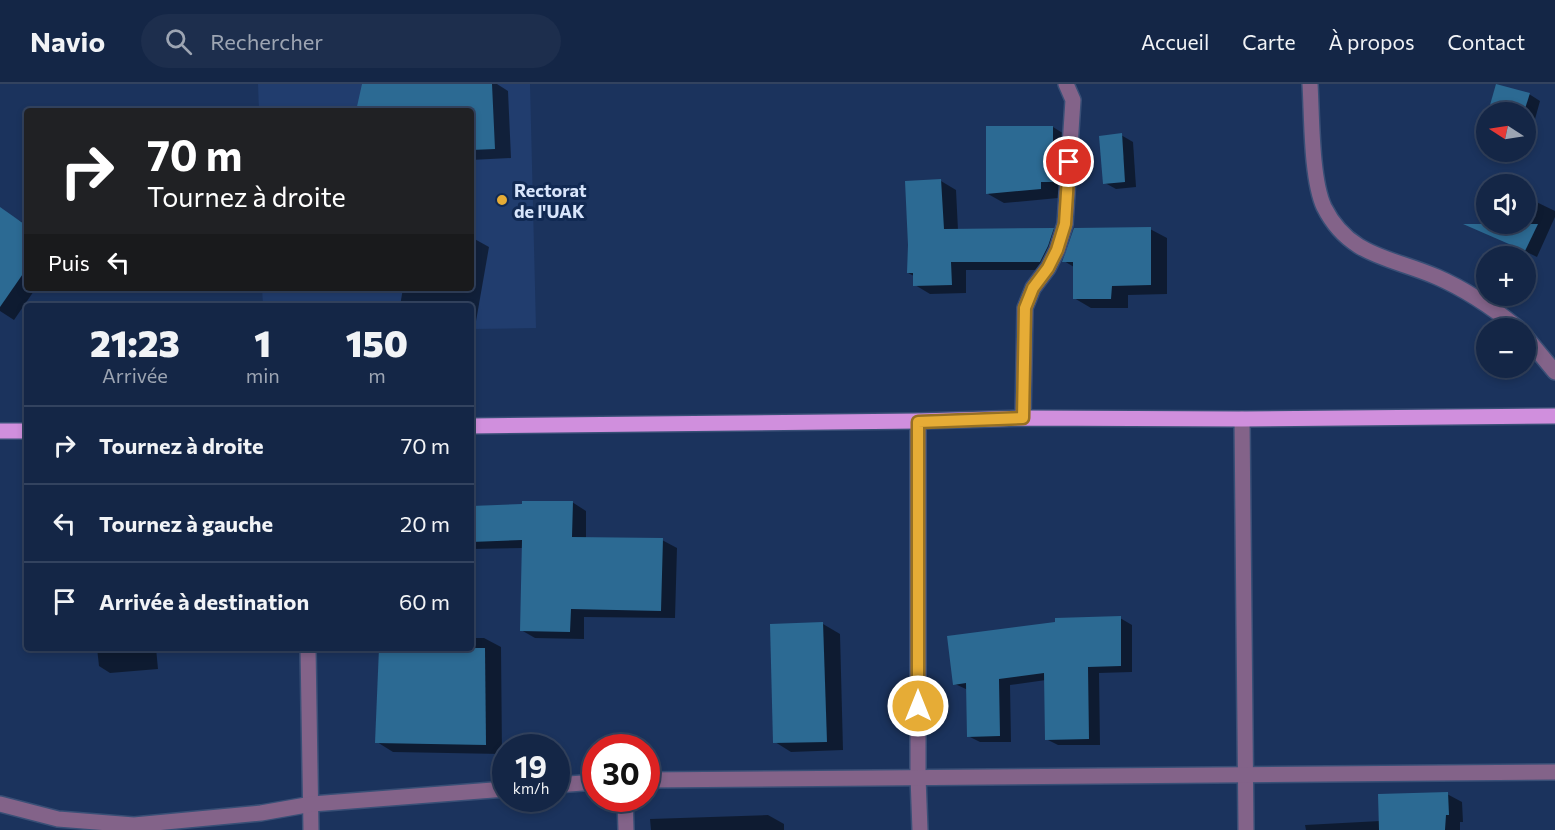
<!DOCTYPE html>
<html lang="fr">
<head>
<meta charset="utf-8">
<style>
  :root { --surface:#142646; --page:#1d2e4d; --text:#f1f3f6; --muted:#9da5b3; --line:#33435f }
  body { margin:0; font-family:Commissioner,sans-serif; background:var(--page); color:var(--text); height:100vh; display:flex; flex-direction:column; font-size:22px; white-space:nowrap }
  * { box-sizing:border-box; margin:0 }
  p { font-size:20px; color:var(--muted) }
  .icon { flex:none; width:33px; height:33px; fill:none; stroke:currentColor; stroke-width:2; stroke-linecap:round; stroke-linejoin:round }
  .map { position:relative; flex:1; overflow:hidden }
  .sheet { position:absolute; left:24px; top:219px; width:450px; height:348px; display:flex; flex-direction:column; background:var(--surface); border-radius:6px; box-shadow:0 3px 9px #0003,0 0 0 2px var(--line) }
  .sheet>* { flex:none }
  .banner { position:absolute; left:24px; top:24px; width:450px; height:183px; border-radius:6px; box-shadow:0 3px 9px #0003,0 0 0 2px var(--line); background:#202124; color:#fff; overflow:hidden }
  .needle { width:39px; rotate:282deg }
  .buttons { position:absolute; left:1476px; top:18px; display:grid; gap:12px }
  .buttons a { display:grid; place-items:center; width:60px; height:60px; border-radius:50%; background:var(--surface); box-shadow:0 3px 9px #0003,0 0 0 2px var(--line); font-size:30px }
  .speed { position:absolute; left:492px; top:650px; display:flex; gap:12px; font-size:30px; font-weight:700; text-align:center }
  .speed>* { display:grid; place-content:center; width:78px; height:78px; border-radius:50%; background:var(--surface); box-shadow:0 3px 9px #0003,0 0 0 2px var(--line); line-height:1 }
  .speed small { font-size:15px; font-weight:400 }
  .speed .limit { border:9px solid #d22; background:#fff; color:#111 }
  .pin { position:absolute; display:grid; place-items:center; width:51px; height:51px; color:#fff; margin:-26px; border:3px solid #fff; border-radius:50%; box-shadow:0 2px 6px #0007 }
  .me { position:absolute; width:66px; margin:-33px; rotate:0deg; stroke-linejoin:round; filter:drop-shadow(0 0 4px #0008) }
  .turn { display:flex; align-items:center; gap:21px; height:126px; padding:0 24px; font-size:27px }
  .turn .icon { width:78px; height:78px; stroke-width:2.5 }
  .turn b { display:block; font-size:42px; line-height:51px }
  .then { display:flex; align-items:center; height:57px; padding:0 24px; background:#0003; gap:12px; font-size:22px }
  .eta { display:flex; justify-content:space-evenly; align-items:center; height:102px; text-align:center }
  .eta b { font-size:36px; font-weight:800; line-height:42px }
  ul { padding:0; list-style:none }
  li { display:flex; align-items:center; gap:18px; height:78px; padding:0 24px; border-top:2px solid var(--line) }
  li div { flex:1 }
  li b { display:block; font-size:22px }
  li em { font-style:normal }
  header { display:flex; align-items:center; gap:36px; box-sizing:border-box; height:84px; padding:0 30px; background:var(--surface); border-bottom:2px solid var(--line) }
  header strong { font-size:28px }
  nav { display:flex; gap:33px; margin-inline-start:auto; font-size:21px }
  .search { width:420px; height:54px; background:var(--page); display:flex; align-items:center; gap:15px; box-sizing:border-box; padding:0 21px; border-radius:33px; color:var(--muted); font-size:22px }
  .map>svg:first-child { display:block }
  .built { fill:#213d6e }
  .shadow { fill:#0007 }
  .building { fill:#2c6a93 }
  .lines { fill:none; stroke-linecap:round; stroke-linejoin:round }
  .minor-casing { stroke:#394f76; stroke-width:18 }
  .major-casing { stroke:#394f76; stroke-width:18 }
  .minor { stroke:#836389; stroke-width:15 }
  .major { stroke:#d08fdd; stroke-width:15 }
  .route-casing { stroke:#967023; stroke-width:15 }
  .route { stroke:#e6ac36; stroke-width:10 }
  .poi-dot { fill:#e6ac36; stroke:#112952; stroke-width:2 }
  .labels { text-anchor:middle; dominant-baseline:central; stroke-width:6; stroke-linejoin:round; paint-order:stroke }
  .poi-label { font-size:18px; font-weight:bold; fill:#d8e5fb; stroke:#112952; text-anchor:start }
</style>
</head>
<body>
<header>
<strong>Navio</strong>
<div class="search"><svg class="icon" aria-label="search" viewBox="0 0 24 24"><circle cx="10" cy="10" r="6"/><path d="M15 15l6 6"/></svg>Rechercher</div>
<nav><a>Accueil</a><a>Carte</a><a>À propos</a><a>Contact</a></nav>
</header>
<div class="map">
<svg width="1555" height="746" viewBox="0 0 1555 746">
  <rect width="100%" height="100%" fill="#1b335d"/>
  <polygon class="built" points="258,0 530,0 536,244 471,245 471,222 263,222 262,204 471,204 471,27 259,27"/>
  <g class="shadow">
    <polygon points="436,0 497,0 508,7 511,74 471,76 471,27 437,27"/>
    <polygon points="1497,1 1529,10 1540,17 1532,46 1526,44 1526,28 1490,28"/>
    <polygon points="1053,43 1069,53 1069,107 1058,107 1058,114 1004,119 988,110"/>
    <polygon points="1121,51 1133,58 1136,103 1116,105 1105,99"/>
    <polygon points="941,97 956,106 958,146 1053,145 1068,154 1055,186 966,186 966,209 930,210 915,201 914,192 908,189"/>
    <polygon points="1526,113 1555,127 1555,133 1537,173 1496,153 1502,140 1526,140"/>
    <polygon points="6,129 27,141 27,204 36,204 14,236 0,227 0,138"/>
    <polygon points="1150,145 1167,154 1167,210 1128,211 1128,224 1091,224 1074,214 1074,183 1064,177"/>
    <polygon points="471,153 489,163 475,243 471,243 471,222 400,222 403,204 471,204"/>
    <polygon points="572,418 586,427 586,454 662,456 677,464 675,534 584,533 584,555 535,554 521,546 523,464 471,465 471,424"/>
    <polygon points="1120,534 1132,541 1132,588 1099,589 1100,661 1058,661 1046,655 1046,596 1010,601 1011,658 980,658 968,652 968,606 955,600"/>
    <polygon points="823,540 840,550 843,666 791,668 775,658"/>
    <polygon points="471,554 484,554 501,563 502,670 393,668 377,658 381,564 471,564"/>
    <polygon points="97,564 156,564 158,585 110,589 99,582"/>
    <polygon points="1447,710 1462,718 1463,738 1460,738 1460,746 1306,746 1305,741 1380,737"/>
    <polygon points="768,731 784,740 784,746 651,746 650,735"/>
  </g>
  <g class="building">
    <polygon points="362,0 492,0 495,65 471,66 471,27 356,27"/>
    <polygon points="1496,0 1530,9 1524,28 1488,28"/>
    <polygon points="986,42 1053,42 1053,98 1041,98 1041,105 986,110"/>
    <polygon points="1122,49 1125,98 1103,100 1099,52"/>
    <polygon points="941,95 944,145 1054,144 1048,162 1040,178 951,178 952,201 913,202 913,189 907,189 908,161 905,97"/>
    <polygon points="0,123 27,142 27,184 0,223"/>
    <polygon points="1463,140 1538,140 1525,167"/>
    <polygon points="1151,143 1151,201 1112,202 1111,215 1073,215 1073,178 1062,178 1074,144"/>
    <polygon points="522,417 573,417 572,453 663,454 661,527 571,525 570,548 520,547 522,456 471,458 471,422 522,420"/>
    <polygon points="1121,532 1121,582 1088,583 1089,655 1045,656 1044,589 999,595 1000,652 967,653 966,599 953,601 947,552 1055,538 1055,534"/>
    <polygon points="823,538 827,658 773,659 770,540"/>
    <polygon points="379,564 485,564 486,661 375,659"/>
    <polygon points="1448,708 1449,731 1446,731 1445,746 1379,746 1378,710"/>
  </g>
  <g class="lines">
    <defs>
      <g id="minor">
        <path d="M1310,0C1312,32 1311,95 1324,123C1349,173 1391,173 1437,193C1467,206 1493,224 1518,244"/>
        <polyline points="1526,253 1555,288"/>
        <polyline points="1023,334 1025,224 1033,204 1048,184 1057,166 1065,140 1073,16 1066,0"/>
        <polyline points="1242,335 1246,746"/>
        <polyline points="918,337 918,693 920,746"/>
        <polyline points="308,564 311,746"/>
        <polyline points="646,696 1555,688"/>
        <polyline points="556,701 596,698"/>
        <polyline points="625,714 626,746"/>
        <polyline points="0,720 58,735 134,741 261,729 312,720 506,705"/>
      </g>
      <g id="major">
        <polyline points="471,342 918,337 1023,334 1242,335 1555,332"/>
        <polyline points="0,347 27,347"/>
      </g>
    </defs>
    <use href="#minor" class="minor-casing"/>
    <use href="#major" class="major-casing"/>
    <use href="#minor" class="minor"/>
    <use href="#major" class="major"/>
  </g>
  <g class="lines">
    <defs>
      <polyline id="route" points="918,622 918,338 1023,334 1025,224 1033,204 1048,184 1057,166 1065,140 1069,78"/>
    </defs>
    <use href="#route" class="route-casing"/>
    <use href="#route" class="route"/>
  </g>
  <circle class="poi-dot" cx="502" cy="116" r="6"/>
  <g class="labels">
    <g class="poi-label">
      <text x="514" y="106">Rectorat<tspan x="514" dy="21">de l'UAK</tspan></text>
    </g>
  </g>
</svg>
<div class="buttons">
<a><svg class="needle" viewBox="-14 -14 28 28"><path d="M0-13l5 13h-10z" fill="#e53935"/><path d="M0 13l5-13h-10z" fill="#9da5b3"/></svg></a>
<a><svg class="icon" aria-label="sound" viewBox="0 0 24 24"><path d="M4 9h4l5-4v14l-5-4H4zM17 9q2 3 0 6"/></svg></a>
<a>+</a>
<a>−</a>
</div>
<div class="speed"><div>19<small>km/h</small></div><div class="limit">30</div></div>
<div class="pin" style="left:1069px;top:78px;background:#d93025"><svg class="icon" aria-label="arrive" viewBox="0 0 24 24"><path d="M6 21V4h12l-3 4 3 4H6"/></svg></div>
<svg class="me" style="left:918px;top:622px" viewBox="-20 -20 40 40"><circle r="17" fill="#e6ac36" stroke="#fff" stroke-width="3"/><path d="M0-11L8 9 0 5-8 9z" fill="#fff"/></svg>
<div class="banner">
<div class="turn"><svg class="icon" aria-label="right" viewBox="0 0 24 24"><path d="M7 20v-9h11M14 6l5 5-5 5"/></svg><div><b>70 m</b>Tournez à droite</div></div>
<div class="then">Puis<svg class="icon" aria-label="left" viewBox="0 0 24 24"><path d="M17 20v-9H6M10 6l-5 5 5 5"/></svg></div>
</div>
<section class="sheet">
<div class="eta">
<div><b>21:23</b><p>Arrivée</p></div>
<div><b>1</b><p>min</p></div>
<div><b>150</b><p>m</p></div>
</div>
<ul>
<li><svg class="icon" aria-label="right" viewBox="0 0 24 24"><path d="M7 20v-9h11M14 6l5 5-5 5"/></svg><div><b>Tournez à droite</b></div><em>70 m</em></li>
<li><svg class="icon" aria-label="left" viewBox="0 0 24 24"><path d="M17 20v-9H6M10 6l-5 5 5 5"/></svg><div><b>Tournez à gauche</b></div><em>20 m</em></li>
<li><svg class="icon" aria-label="arrive" viewBox="0 0 24 24"><path d="M6 21V4h12l-3 4 3 4H6"/></svg><div><b>Arrivée à destination</b></div><em>60 m</em></li>
</ul>
</section>
</div>
</body>
</html>
